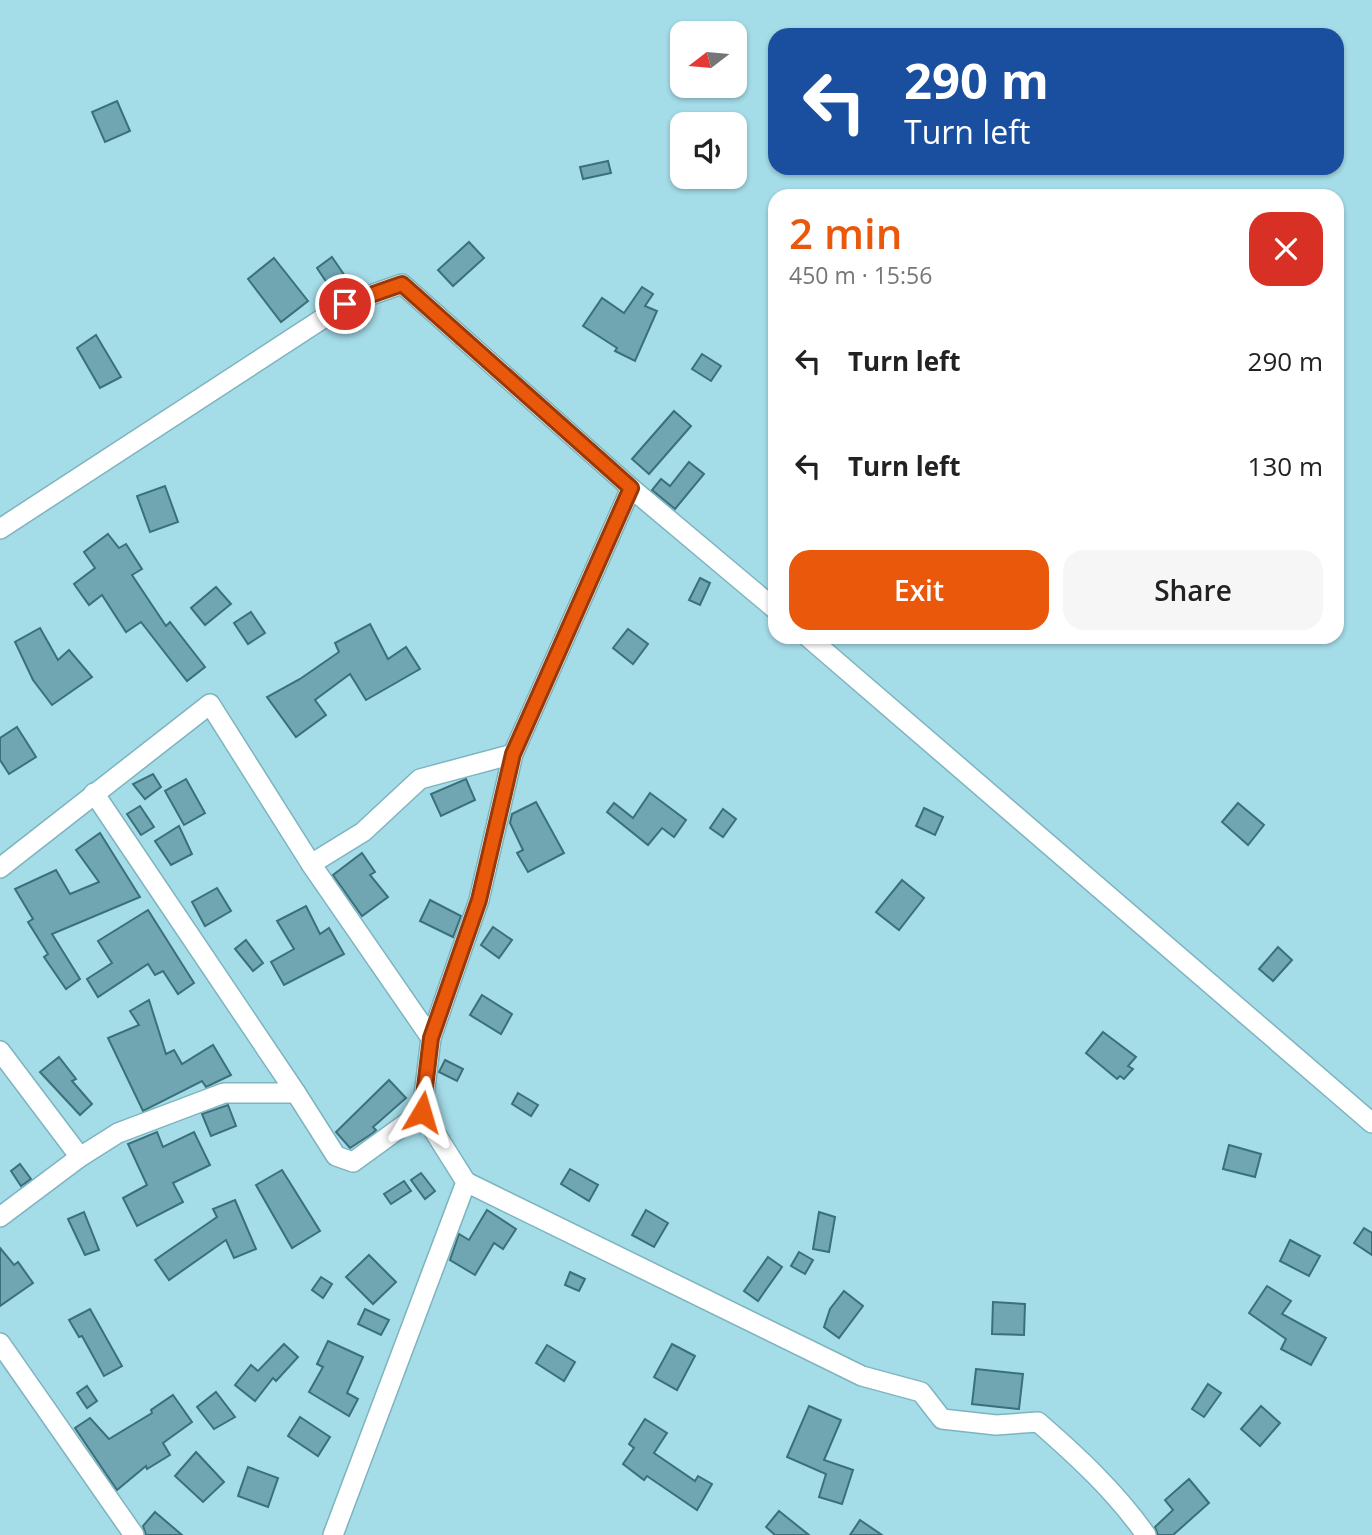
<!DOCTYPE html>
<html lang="en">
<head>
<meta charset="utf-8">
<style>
  :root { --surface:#fff; --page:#f6f6f6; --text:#222; --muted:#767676; --accent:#ea580c }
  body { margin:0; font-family:"Open Sans",sans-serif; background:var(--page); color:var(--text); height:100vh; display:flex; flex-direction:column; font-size:26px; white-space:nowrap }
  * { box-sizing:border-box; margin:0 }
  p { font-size:23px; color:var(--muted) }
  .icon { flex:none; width:38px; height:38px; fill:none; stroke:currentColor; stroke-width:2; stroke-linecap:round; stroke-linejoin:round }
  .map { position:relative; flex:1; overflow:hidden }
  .drawer { position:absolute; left:768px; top:189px; width:576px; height:455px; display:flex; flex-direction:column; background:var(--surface); border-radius:21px; box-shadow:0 2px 5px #0004 }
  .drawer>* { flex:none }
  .guide { position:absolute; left:768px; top:28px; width:576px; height:147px; border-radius:21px; box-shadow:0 2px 5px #0004; background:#1a4fa0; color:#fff; overflow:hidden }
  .needle { width:46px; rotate:254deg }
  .buttons { position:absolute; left:670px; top:21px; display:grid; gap:14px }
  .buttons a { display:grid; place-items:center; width:77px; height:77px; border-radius:14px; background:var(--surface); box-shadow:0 2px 5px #0004; font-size:35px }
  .pin { position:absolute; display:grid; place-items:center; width:60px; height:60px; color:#fff; margin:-30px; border:4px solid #fff; border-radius:50%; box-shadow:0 2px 7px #0007 }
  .me { position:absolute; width:77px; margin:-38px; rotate:7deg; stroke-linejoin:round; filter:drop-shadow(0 0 5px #0008) }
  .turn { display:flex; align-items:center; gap:24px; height:147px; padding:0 21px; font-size:32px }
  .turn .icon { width:91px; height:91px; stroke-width:2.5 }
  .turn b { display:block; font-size:49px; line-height:60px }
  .round { display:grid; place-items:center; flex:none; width:74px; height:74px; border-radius:21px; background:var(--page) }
  .head { display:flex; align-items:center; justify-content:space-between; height:119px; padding:0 21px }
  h1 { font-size:42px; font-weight:600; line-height:52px; color:var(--accent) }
  .primary-button { display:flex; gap:14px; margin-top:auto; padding:14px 21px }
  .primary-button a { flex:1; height:80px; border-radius:21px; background:var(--accent); color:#fff; font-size:28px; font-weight:600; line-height:80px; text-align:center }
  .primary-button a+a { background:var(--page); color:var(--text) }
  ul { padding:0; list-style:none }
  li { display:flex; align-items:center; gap:21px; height:105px; padding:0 21px }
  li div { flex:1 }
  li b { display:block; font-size:26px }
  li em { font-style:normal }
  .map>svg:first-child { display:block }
  .building { fill:#70a6b2; stroke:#3b707b; stroke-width:2 }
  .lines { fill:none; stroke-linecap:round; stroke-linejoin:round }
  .minor-casing { stroke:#7db4c0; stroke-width:22 }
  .minor { stroke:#fff; stroke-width:19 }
  .route-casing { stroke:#983908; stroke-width:18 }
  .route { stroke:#ea580c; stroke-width:12 }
</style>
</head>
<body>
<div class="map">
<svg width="1372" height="1535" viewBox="0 0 1372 1535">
  <rect width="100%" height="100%" fill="#a4dce8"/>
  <g class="building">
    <polygon points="117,101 130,131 105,142 92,112"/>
    <polygon points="608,161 611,173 583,179 580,167"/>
    <polygon points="469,242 484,258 453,286 438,270"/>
    <polygon points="332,257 349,282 333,292 317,268"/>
    <polygon points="274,258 308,301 281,322 248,279"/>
    <polygon points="642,287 653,294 645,306 657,311 635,361 615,351 617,348 583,326 602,298 624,313"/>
    <polygon points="96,335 121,377 100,388 77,348"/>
    <polygon points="702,354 721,366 711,381 692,369"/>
    <polygon points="674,411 691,426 649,474 632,459"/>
    <polygon points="689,462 704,474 675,509 652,490 661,479 670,486"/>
    <polygon points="165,486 178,522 150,532 137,496"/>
    <polygon points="108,534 119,548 126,544 142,569 132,575 166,626 170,622 205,667 187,681 141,622 126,632 102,595 89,605 74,584 95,568 84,552"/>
    <polygon points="700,578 710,583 700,605 689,600"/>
    <polygon points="216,587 231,604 205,625 191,608"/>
    <polygon points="251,612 265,633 248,644 234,623"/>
    <polygon points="370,624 388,659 406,647 420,669 366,700 350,674 315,700 326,715 296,737 267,697 300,679 339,652 335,643"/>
    <polygon points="40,628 58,660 69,650 92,677 52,705 33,680 15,642"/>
    <polygon points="628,629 648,644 633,664 613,648"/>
    <polygon points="17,727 36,757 9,774 0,760 0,738"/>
    <polygon points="153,774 161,787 145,799 133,784"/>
    <polygon points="186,779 205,813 184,825 165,791"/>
    <polygon points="466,779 475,800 441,816 431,794"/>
    <polygon points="650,793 686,820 674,837 662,828 648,845 607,812 614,803 633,818"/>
    <polygon points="536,802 564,853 528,872 517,853 523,850 510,823 512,814"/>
    <polygon points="1238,803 1264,825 1248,845 1222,822"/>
    <polygon points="140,806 154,827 141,835 127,814"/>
    <polygon points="924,808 943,817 935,835 916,826"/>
    <polygon points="723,809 736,819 723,837 710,828"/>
    <polygon points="179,826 192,854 171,865 155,841"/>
    <polygon points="100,833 140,897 52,934 80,979 66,989 44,957 48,954 28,922 33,919 15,889 56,870 70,894 99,882 76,850"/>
    <polygon points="362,853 375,872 370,875 388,897 362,916 333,875"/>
    <polygon points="902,880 924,898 899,930 876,912"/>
    <polygon points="217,888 231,911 205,926 192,902"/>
    <polygon points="430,900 461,916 453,937 420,921"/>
    <polygon points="306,906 320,934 329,928 344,954 284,985 271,962 294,949 277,921"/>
    <polygon points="148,910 194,983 178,994 163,971 155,975 148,964 98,997 87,979 112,963 98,941"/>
    <polygon points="493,927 512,940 499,958 481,945"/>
    <polygon points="246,940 263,963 253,971 235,949"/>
    <polygon points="1278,947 1292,960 1273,981 1259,969"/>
    <polygon points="482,995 512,1014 501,1034 470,1015"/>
    <polygon points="149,1000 166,1054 174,1050 182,1064 213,1045 231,1075 206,1087 202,1081 143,1111 108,1038 139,1025 130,1011"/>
    <polygon points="1103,1032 1136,1057 1128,1066 1133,1069 1124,1079 1120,1076 1117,1079 1086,1053"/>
    <polygon points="59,1057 76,1079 72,1081 92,1104 80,1115 40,1072"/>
    <polygon points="445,1060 463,1069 457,1081 439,1072"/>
    <polygon points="389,1080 406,1098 373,1127 376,1130 373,1133 350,1148 336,1132"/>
    <polygon points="518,1093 538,1105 531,1116 512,1104"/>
    <polygon points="228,1105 236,1126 211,1136 202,1114"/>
    <polygon points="157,1132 163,1147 194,1132 210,1165 173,1183 183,1202 137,1226 123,1198 147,1185 128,1144"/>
    <polygon points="1229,1145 1261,1154 1255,1177 1223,1169"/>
    <polygon points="20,1164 31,1179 21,1186 11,1171"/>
    <polygon points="570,1169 598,1185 589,1201 561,1184"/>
    <polygon points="282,1170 320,1231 292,1248 256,1185"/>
    <polygon points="421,1173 435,1191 425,1199 411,1180"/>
    <polygon points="404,1181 411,1191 391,1204 384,1194"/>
    <polygon points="235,1200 256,1249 234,1258 226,1240 169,1280 155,1260 217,1217 213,1209"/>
    <polygon points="487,1210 516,1229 503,1249 494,1243 475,1275 450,1260 459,1234 469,1240"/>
    <polygon points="646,1210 668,1223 654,1247 632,1235"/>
    <polygon points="84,1212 99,1250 85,1255 68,1219"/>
    <polygon points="819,1212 835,1217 829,1252 813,1249"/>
    <polygon points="1364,1228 1372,1233 1372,1255 1354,1243"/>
    <polygon points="1290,1240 1320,1256 1309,1276 1280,1261"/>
    <polygon points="0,1248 14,1265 18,1262 33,1283 0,1306"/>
    <polygon points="799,1252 813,1260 805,1274 791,1266"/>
    <polygon points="369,1255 396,1282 373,1304 346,1277"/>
    <polygon points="768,1257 782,1267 758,1301 744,1291"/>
    <polygon points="570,1272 585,1279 579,1291 565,1285"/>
    <polygon points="321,1277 332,1284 323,1298 312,1290"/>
    <polygon points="1267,1286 1291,1301 1282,1314 1326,1338 1311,1365 1281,1349 1286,1339 1249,1313"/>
    <polygon points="844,1291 863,1306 839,1338 824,1327 830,1309"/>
    <polygon points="993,1302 1025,1304 1024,1335 992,1334"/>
    <polygon points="90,1309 122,1366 104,1376 82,1336 79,1337 69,1320"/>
    <polygon points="365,1309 389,1320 381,1335 358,1324"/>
    <polygon points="328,1341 363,1357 347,1393 358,1399 349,1416 309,1392 323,1367 317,1364"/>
    <polygon points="284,1344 298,1357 276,1381 273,1378 255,1401 235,1385 251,1365 258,1371"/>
    <polygon points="672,1344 695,1356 677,1390 654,1377"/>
    <polygon points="547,1345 575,1362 564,1381 536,1363"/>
    <polygon points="976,1369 1023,1374 1019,1409 972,1404"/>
    <polygon points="1208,1384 1221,1393 1204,1417 1192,1409"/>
    <polygon points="87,1386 97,1401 87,1408 77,1393"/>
    <polygon points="216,1392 235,1417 214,1429 197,1407"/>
    <polygon points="173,1395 192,1422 163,1443 170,1455 147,1469 146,1466 117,1490 75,1428 90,1418 109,1439 152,1413 151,1410"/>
    <polygon points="809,1406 841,1420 824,1460 853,1470 842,1504 819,1497 826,1474 787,1457"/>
    <polygon points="1261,1406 1280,1423 1260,1446 1241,1429"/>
    <polygon points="300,1417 330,1437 318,1456 288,1436"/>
    <polygon points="645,1419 667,1433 654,1453 695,1481 698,1476 712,1484 697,1510 647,1476 644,1480 623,1464 634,1448 629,1444"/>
    <polygon points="196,1452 224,1482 203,1502 175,1476"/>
    <polygon points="248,1467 278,1478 268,1507 238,1496"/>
    <polygon points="1189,1479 1209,1503 1173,1535 1158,1535 1155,1527 1173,1510 1165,1500"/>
    <polygon points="779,1511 809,1535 775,1535 766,1527"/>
    <polygon points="155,1512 182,1535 146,1535 143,1526"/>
    <polygon points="860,1520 882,1535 850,1535"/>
  </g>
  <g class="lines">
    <defs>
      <g id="minor">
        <polyline points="0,529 345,304 402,284 631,488"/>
        <polyline points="808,637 1372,1123"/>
        <polyline points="311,864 363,832 420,779 513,754"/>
        <polyline points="0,868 210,704 311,864 431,1038"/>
        <polyline points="0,1051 80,1157"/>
        <polyline points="296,1093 336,1156 353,1162 422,1112"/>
        <path d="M466,1182L862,1376L921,1392L942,1419L996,1425L1038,1422C1077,1456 1116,1492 1146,1535"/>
        <polyline points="0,1217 80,1157 118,1133 224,1093 296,1093 94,793"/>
        <polyline points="0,1343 134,1535"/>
        <polyline points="333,1535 466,1182 422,1112 431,1038 479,900 513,754 631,488 775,609"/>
      </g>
    </defs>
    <use href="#minor" class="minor-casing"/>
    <use href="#minor" class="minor"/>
  </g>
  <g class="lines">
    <defs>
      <polyline id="route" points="345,304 402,284 631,488 513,754 479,900 431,1038 422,1112"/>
    </defs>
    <use href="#route" class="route-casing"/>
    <use href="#route" class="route"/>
  </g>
</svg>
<div class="buttons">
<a><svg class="needle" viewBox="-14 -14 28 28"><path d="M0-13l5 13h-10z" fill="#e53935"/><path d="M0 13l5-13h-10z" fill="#767676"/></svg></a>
<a><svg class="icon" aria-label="sound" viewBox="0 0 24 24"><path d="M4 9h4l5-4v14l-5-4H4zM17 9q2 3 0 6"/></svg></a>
</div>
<div class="pin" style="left:345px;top:304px;background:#d93025"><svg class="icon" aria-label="arrive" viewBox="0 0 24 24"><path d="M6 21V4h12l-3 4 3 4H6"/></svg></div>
<svg class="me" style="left:422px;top:1112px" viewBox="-20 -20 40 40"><path d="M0-17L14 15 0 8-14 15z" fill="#ea580c" stroke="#fff" stroke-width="4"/></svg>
<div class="guide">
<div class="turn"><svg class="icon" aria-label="left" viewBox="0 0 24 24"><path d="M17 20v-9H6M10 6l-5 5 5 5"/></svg><div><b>290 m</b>Turn left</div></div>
</div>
<section class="drawer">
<div class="head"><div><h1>2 min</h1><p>450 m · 15:56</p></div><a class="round" style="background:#d93025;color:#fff"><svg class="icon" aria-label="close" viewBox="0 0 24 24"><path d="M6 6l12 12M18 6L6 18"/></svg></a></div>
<ul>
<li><svg class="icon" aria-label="left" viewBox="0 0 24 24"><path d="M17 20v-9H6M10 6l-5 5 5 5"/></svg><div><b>Turn left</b></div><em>290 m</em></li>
<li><svg class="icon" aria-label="left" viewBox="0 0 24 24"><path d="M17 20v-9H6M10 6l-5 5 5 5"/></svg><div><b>Turn left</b></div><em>130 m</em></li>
</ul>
<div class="primary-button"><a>Exit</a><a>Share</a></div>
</section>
</div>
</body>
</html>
